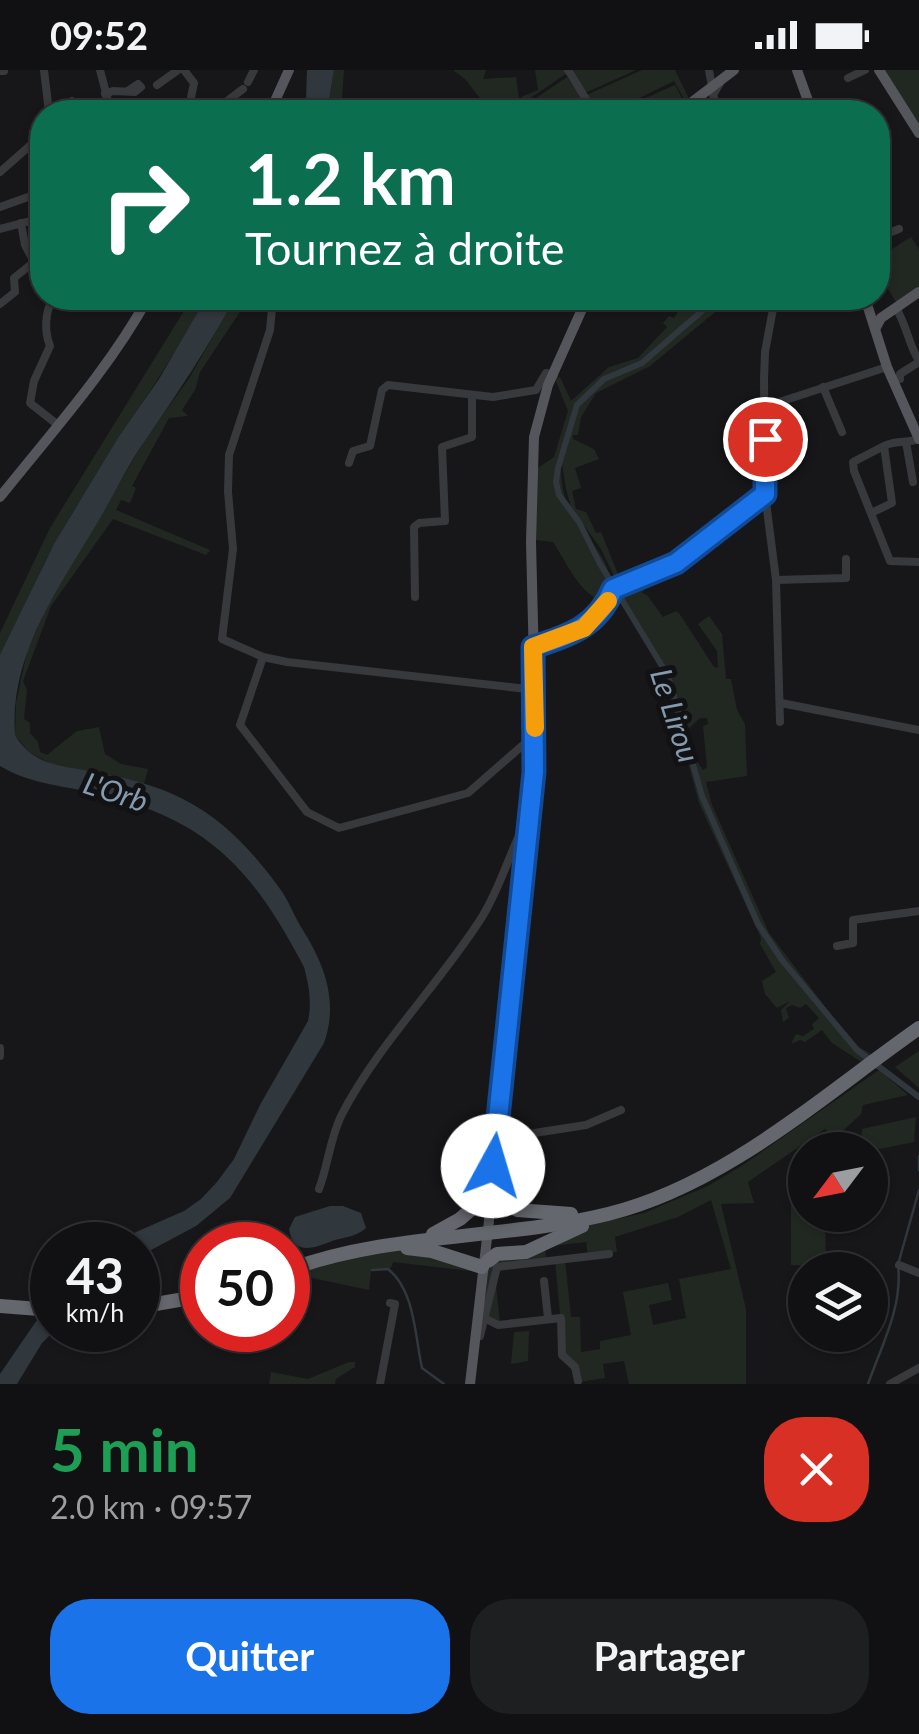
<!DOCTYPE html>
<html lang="fr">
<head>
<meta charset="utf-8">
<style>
  :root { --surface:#111113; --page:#1e1f21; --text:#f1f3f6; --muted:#9c9da0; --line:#303133; --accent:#1a73e8 }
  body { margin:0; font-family:Lato,sans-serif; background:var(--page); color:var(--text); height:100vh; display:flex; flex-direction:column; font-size:38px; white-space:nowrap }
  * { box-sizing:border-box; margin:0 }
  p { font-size:32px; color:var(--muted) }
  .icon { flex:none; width:55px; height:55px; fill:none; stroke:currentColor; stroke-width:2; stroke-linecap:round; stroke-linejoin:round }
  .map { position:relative; height:1314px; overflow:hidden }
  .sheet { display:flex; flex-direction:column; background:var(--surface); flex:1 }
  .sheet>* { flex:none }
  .hud { position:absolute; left:30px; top:30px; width:860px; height:210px; border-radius:40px; box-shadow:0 2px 8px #0004,0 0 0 2px var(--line); background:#0b6e4f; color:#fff; overflow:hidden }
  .needle { width:65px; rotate:238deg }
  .controls { position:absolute; left:788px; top:1062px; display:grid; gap:20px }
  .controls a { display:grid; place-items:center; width:100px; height:100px; border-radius:50%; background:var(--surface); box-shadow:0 2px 8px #0004,0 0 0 2px var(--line); font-size:50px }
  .speed { position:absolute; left:30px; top:1152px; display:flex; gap:20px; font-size:50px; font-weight:700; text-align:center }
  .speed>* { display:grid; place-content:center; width:130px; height:130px; border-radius:50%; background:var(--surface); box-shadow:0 2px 8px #0004,0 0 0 2px var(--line); line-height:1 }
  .speed small { font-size:25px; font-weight:400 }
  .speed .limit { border:15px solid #d22; background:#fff; color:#111 }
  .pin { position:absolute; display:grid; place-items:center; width:85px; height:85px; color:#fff; margin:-42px; border:5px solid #fff; border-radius:50%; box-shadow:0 2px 10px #0007 }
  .me { position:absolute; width:110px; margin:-55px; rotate:6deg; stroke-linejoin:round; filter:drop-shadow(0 0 8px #0008) }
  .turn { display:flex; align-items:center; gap:35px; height:210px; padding:0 50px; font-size:45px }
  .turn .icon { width:130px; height:130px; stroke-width:2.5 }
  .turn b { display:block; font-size:70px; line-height:85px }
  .round { display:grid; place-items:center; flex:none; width:105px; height:105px; border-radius:40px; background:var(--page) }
  .summary { display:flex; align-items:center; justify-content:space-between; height:170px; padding:0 50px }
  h1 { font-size:60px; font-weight:700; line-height:75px; color:#1e9e55 }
  .action { display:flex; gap:20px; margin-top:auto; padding:20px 50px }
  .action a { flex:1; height:115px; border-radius:40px; background:var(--accent); color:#fff; font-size:40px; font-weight:700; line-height:115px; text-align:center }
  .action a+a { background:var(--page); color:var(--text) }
  .status { display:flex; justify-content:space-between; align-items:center; height:70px; padding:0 50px; background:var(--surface); direction:ltr }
  .status svg { height:28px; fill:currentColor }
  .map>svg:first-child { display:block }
  .green { fill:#212822 }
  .water { fill:#30373d }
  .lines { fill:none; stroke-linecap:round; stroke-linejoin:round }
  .stream { stroke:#30373d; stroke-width:2.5 }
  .river { stroke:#30373d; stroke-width:6 }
  .minor { stroke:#38393d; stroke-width:8 }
  .major { stroke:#54565c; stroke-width:10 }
  .highway { stroke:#65676e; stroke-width:14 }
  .route-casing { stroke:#114b97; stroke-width:25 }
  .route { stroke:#1a73e8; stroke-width:18 }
  .slow { stroke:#f59e0b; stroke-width:18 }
  .labels { text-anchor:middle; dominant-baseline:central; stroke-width:10; stroke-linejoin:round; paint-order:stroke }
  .water-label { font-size:30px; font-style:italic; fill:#849aaf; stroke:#121214 }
</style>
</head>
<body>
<div class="status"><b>09:52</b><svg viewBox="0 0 49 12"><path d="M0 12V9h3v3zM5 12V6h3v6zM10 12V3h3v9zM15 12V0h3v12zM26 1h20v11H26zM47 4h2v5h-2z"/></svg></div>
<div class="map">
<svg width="919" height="1314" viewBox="0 0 919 1314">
  <rect width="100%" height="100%" fill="#171719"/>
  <g class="green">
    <polygon points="334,0 344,0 341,42 327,42"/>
    <polygon points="453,0 486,0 483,9 516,7 519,28 502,30 490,41 465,9"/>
    <polygon points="535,0 566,0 567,3 525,32 521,27 538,20"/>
    <polygon points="575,0 636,0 583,24 571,2"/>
    <polygon points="642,0 675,0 690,31 687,34 674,11 611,42 595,42 584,26"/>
    <polygon points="883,0 919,0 919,56"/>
    <polygon points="567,7 583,30 566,42 529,42 526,35"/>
    <polygon points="675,15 685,34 675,42 614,42"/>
    <polygon points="911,167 919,179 919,220 898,235 878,203 878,188"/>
    <path d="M192,228H206C159,313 102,391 54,475C34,509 22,553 0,585V563L50,458Z"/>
    <polygon points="235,228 249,228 200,302 195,320 182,340 188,346 169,348 132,416 136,418 130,433 121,430 116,440 210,480 206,485 113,449 51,536 23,611 27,620 24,649 30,653 30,663 38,672 40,682 47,685 77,661 99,657 105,684 121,694 148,699 144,714 98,702 57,697 29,682 15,665 16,633 27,582 49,532 145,370 190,307"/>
    <path d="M686,228H732L650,296L596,323L581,347L578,365H573V369L594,379L599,389L575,398L581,418L572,421L576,439L586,442L596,463L601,462L620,509L630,506L629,509L618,514L601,479L571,437L566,419L562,394L574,342C561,374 555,409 570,441C584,470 623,495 606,532C581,528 566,491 553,472L536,470L535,400L554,387L568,341L555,309L560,307L571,331L609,297L638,288L667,257L663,253L669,246L674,248Z"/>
    <path d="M655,503L657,511L647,514L642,523L647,525L663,547L676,541L679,543L714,597L718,598L717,581L698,554L709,546L722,564L726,609H731L737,640L745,654L747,706L706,712L712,735L769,863L833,947L859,977L873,985L870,987C844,969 826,942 807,917C791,897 775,877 761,855C737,816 701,732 695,688L703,700L707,697L703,656L708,654L707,648H700L688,659L685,657L670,606L619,522V519Z"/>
    <polygon points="617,523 668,607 702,728 755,850 782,891 831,953 868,989 863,993 832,973 822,960 805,972 800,970 791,974 796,964 803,966 814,959 812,954 819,948 806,934 800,938 792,935 786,938 789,948 783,952 781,940 790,931 777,938 765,924 762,911 776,902 760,874 761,868 699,733 665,607"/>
    <polygon points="919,981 919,1018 895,997"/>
    <polygon points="879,1000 908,1025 863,1035 861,1044 835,1068 825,1059 748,1112 754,1133 721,1134 746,1239 746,1314 629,1314 624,1291 603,1294 605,1308 579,1312 564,1285 555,1191 565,1190 571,1247 580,1247 581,1282 600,1279 600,1271 631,1265 623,1222 668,1213 672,1230 649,1235 653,1255 686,1248 679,1209 731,1199 711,1130 678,1147 615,1167 617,1182 588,1185 586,1172 545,1177 546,1190 500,1196 495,1205 500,1253 490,1248 484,1235 489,1195 585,1156 644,1143 708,1116 743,1095"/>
    <polygon points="916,1047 914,1072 870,1081 860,1080 862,1059"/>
    <polygon points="791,1134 805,1134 805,1145 825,1145 826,1196 791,1195"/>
    <polygon points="405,1179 479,1202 393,1192 391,1198 371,1200 369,1220 293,1204 349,1188"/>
    <polygon points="529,1261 528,1291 511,1294 514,1262"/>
    <polygon points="349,1292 355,1292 355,1297 336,1309 335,1314 269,1314 271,1302 308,1309"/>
  </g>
  <g class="water">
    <polygon points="307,0 334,0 327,42 298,42 306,29"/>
    <path d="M206,228H235C208,277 178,323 146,369C127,396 113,427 96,455C58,519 9,586 15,665C35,699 69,696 102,703C130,709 158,716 183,729C225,750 256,785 283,823C290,834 294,846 301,857C324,893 339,931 324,973L230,1128L196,1156L138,1187V1175H115L136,1162L184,1141L201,1129L217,1112L234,1089L261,1033L308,951C312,932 309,916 304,897C254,802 210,751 103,725C68,716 31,715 0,696V585L54,474L118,368L159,309Z"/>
    <path d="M330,1136H343L361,1143L366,1158C357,1166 347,1167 335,1170C316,1177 294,1188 289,1159L295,1147Z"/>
    <polygon points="52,1228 52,1260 55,1260 42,1273 17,1314 0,1314 0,1304"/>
  </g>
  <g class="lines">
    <g class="stream">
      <polyline points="919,1086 919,1100"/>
      <polyline points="899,1191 919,1120"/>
      <path d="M372,1200L388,1199C415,1220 415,1267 422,1298L444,1314"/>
      <path d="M868,1314C881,1277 903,1236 898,1196"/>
    </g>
    <polyline class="river" points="717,228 642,293 604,309 577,335 558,398 556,412 559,425 579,452 599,492 668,606 702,726 758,854 782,890 857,980 919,1027"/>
    <g class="minor">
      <polyline points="44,0 49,42"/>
      <polyline points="100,0 111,42"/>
      <polyline points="184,0 194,13 188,42"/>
      <polyline points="568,0 594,42"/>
      <polyline points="709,0 712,17"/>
      <polyline points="0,1 4,1"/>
      <polyline points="848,8 865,0"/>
      <polyline points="248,12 254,0"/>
      <polyline points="157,15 178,0"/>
      <polyline points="105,24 113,21 135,22 141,17 138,14 129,20"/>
      <polyline points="63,42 72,31"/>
      <polyline points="205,42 222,35 243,19"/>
      <polyline points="719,42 713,25 720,13"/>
      <polyline points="0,102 42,65"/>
      <polyline points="0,137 42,122"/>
      <polyline points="878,143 888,139"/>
      <polyline points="21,153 25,175 34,192"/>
      <polyline points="0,159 42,148"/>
      <polyline points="878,167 899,159"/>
      <polyline points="878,173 881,185"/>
      <path d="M53,228C45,242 44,261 50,276L34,311L30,333L58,355"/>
      <polyline points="273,228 270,260 229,385 228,422 233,479 222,569 263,587 287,592 527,619 530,628"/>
      <polyline points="775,228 765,282 764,310 765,424 776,510 780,652"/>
      <polyline points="0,234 15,222 14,208 34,192 42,177"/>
      <path d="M896,238C907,256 908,273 919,291"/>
      <polyline points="900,309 900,304 919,292"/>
      <polyline points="823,317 842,362"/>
      <polyline points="764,337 887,297"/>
      <polyline points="906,372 913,412"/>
      <polyline points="884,376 853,392 854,401 890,491 919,492"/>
      <polyline points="349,393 353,381 370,376 382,320 388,315 493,327 536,320 546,303 554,305"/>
      <path d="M871,443L892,433L884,376C897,369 907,374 919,369"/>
      <polyline points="776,510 846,508 846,489"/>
      <polyline points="415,527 414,457 419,453 445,451 442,377 472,367 472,325"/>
      <path d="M533,577C570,567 597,555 613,519L676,493L765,424"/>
      <polyline points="263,587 240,655 307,742 339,758 468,723 531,668"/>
      <polyline points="781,633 919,660"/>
      <polyline points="530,669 530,647"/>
      <polyline points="837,876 853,873 853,850 919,841"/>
      <polyline points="0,978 0,986"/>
      <polyline points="496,1069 586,1055 621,1040"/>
      <path d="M319,1119C328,1095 330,1069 341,1046C378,974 439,915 482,847C501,816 510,782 526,750"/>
      <polyline points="899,1195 919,1203"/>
      <polyline points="544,1211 548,1248"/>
      <polyline points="484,1248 498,1255 561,1248 562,1285 575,1297 578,1311"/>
      <polyline points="480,1266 497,1197 609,1184"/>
      <polyline points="380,1314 395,1234 390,1233"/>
      <polyline points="890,1314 919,1298"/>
    </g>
    <g class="major">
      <polyline points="797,0 812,42"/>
      <polyline points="879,0 919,63"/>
      <polyline points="270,42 289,0"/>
      <polyline points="679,42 734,0"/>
      <polyline points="865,228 887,297 919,369"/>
      <polyline points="875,259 881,248 919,222"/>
      <path d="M0,427C51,363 109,299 148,228"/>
      <polyline points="470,1314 489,1151 489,1135 485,1126 491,1119 493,1108 536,675 531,472 534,367 548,315 587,228"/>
    </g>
    <g class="highway">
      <polyline points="502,1126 517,1140 571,1144"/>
      <polyline points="433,1164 460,1149 484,1128"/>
      <polyline points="407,1178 432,1181 482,1197"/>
      <polyline points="488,1191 497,1184 526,1182 582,1156"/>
      <path d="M288,1200C392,1162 502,1170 608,1144C725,1115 822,1026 919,958"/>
      <polyline points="0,1236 52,1240"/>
      <polyline points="138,1237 202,1226"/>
    </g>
  </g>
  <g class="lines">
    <defs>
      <path id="route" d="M493,1096L534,702L533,577C569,566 598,556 613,519L676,493L765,424V369"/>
    </defs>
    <use href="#route" class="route-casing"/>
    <use href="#route" class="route"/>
    <polyline class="slow" points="535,658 533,577 584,558 608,531"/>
  </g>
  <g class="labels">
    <g class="water-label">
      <text transform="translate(676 645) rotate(72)">Le Lirou</text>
      <text transform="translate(116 721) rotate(18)">L'Orb</text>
    </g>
  </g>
</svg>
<div class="controls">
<a><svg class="needle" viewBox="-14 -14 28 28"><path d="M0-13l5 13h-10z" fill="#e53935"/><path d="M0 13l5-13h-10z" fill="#9c9da0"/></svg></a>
<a><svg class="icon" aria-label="layers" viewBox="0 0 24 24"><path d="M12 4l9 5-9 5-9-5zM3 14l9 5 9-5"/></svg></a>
</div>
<div class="speed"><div>43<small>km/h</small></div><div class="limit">50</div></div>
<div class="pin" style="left:765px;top:369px;background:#d93025"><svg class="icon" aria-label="arrive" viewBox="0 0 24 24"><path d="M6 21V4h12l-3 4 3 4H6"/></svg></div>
<svg class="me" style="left:493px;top:1096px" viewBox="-20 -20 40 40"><circle r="19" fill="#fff"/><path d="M0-13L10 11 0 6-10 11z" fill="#1a73e8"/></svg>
<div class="hud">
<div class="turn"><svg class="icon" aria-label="right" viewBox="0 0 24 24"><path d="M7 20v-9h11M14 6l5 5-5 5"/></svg><div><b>1.2 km</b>Tournez à droite</div></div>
</div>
</div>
<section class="sheet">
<div class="summary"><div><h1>5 min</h1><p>2.0 km · 09:57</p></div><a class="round" style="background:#d93025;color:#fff"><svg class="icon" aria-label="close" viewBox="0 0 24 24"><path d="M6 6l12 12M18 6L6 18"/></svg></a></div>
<div class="action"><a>Quitter</a><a>Partager</a></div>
</section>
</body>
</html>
